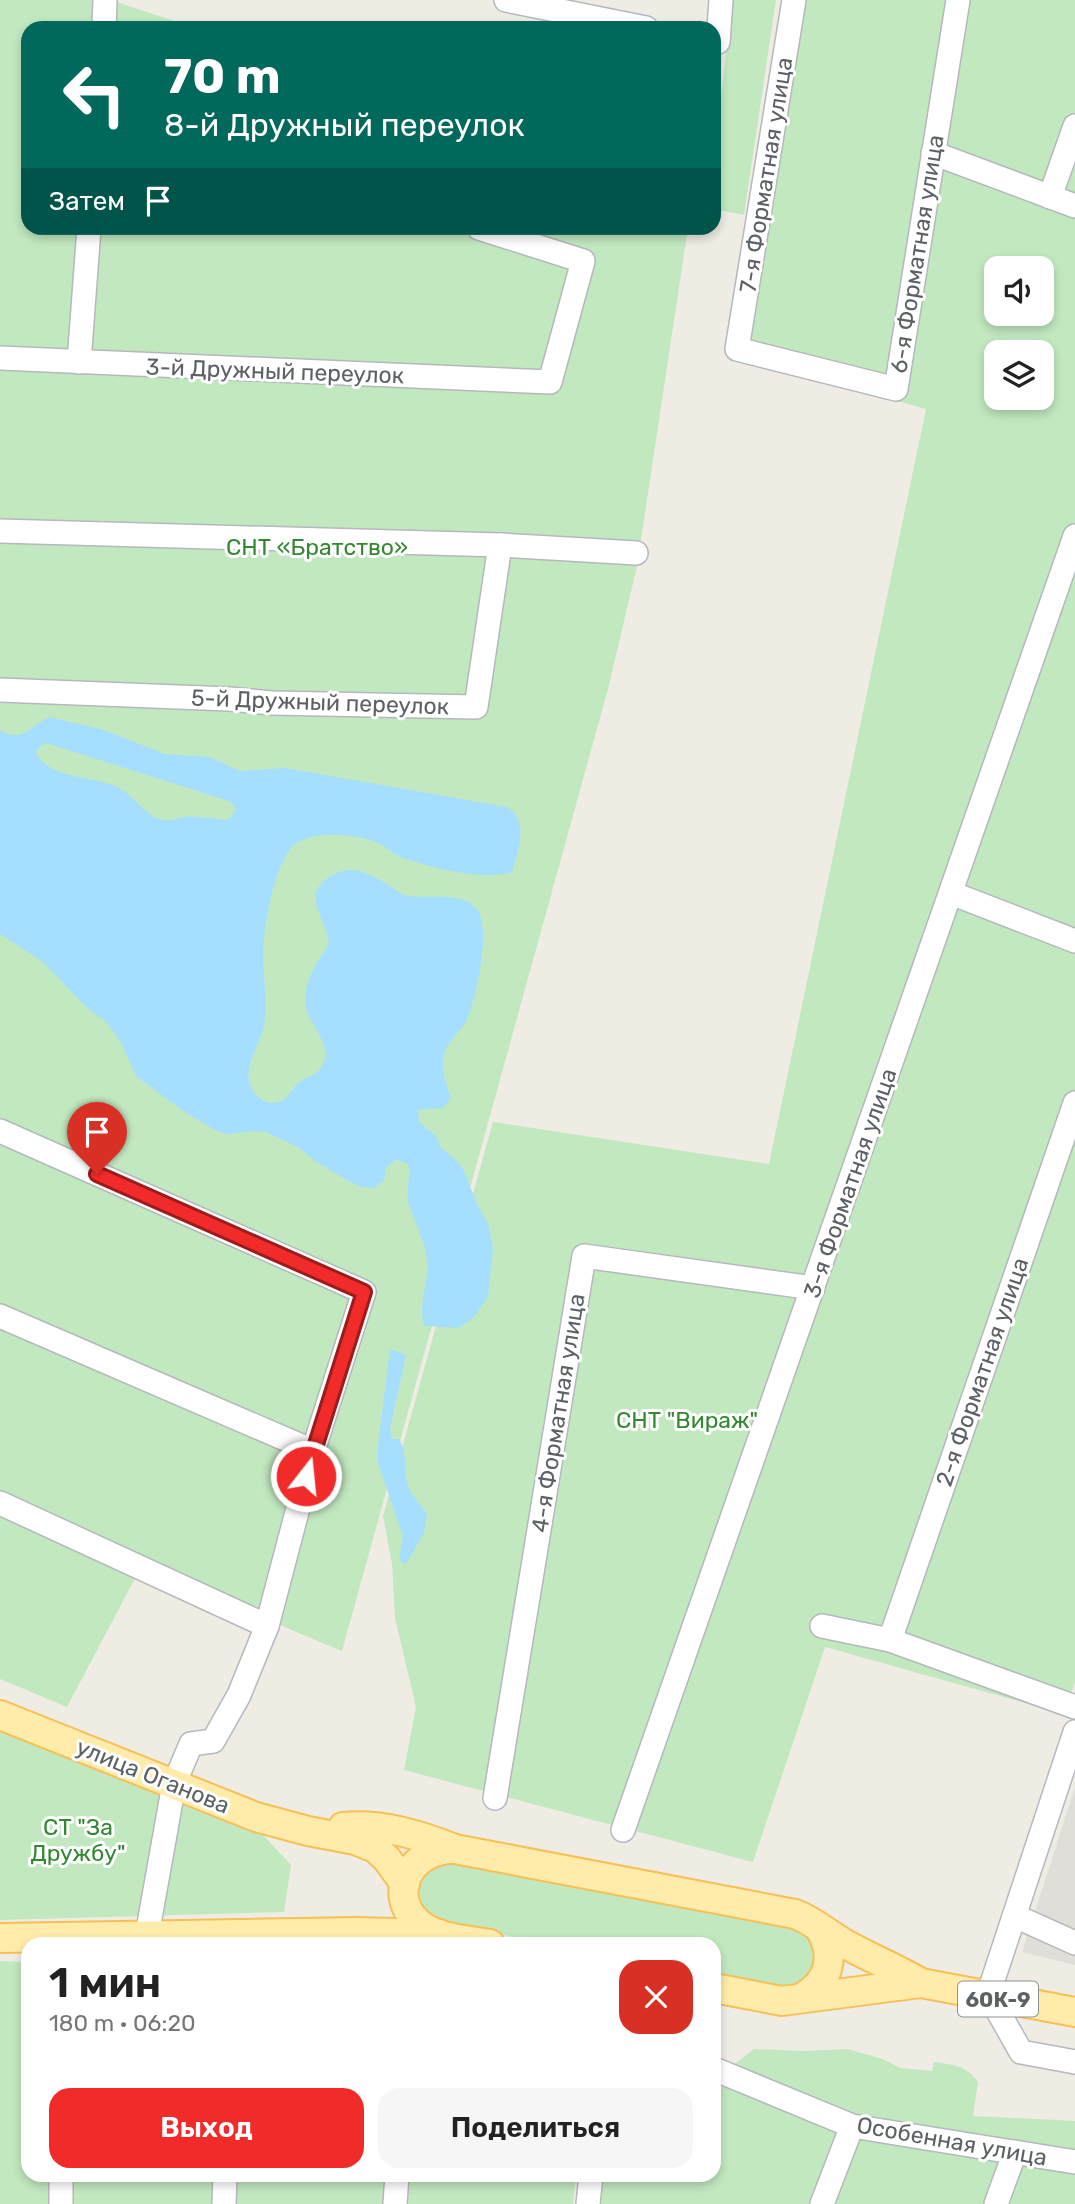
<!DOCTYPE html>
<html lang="ru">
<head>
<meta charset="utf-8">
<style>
  :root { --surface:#fff; --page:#f6f6f6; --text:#222; --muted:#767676; --accent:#f12b29 }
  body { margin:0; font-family:Rubik,sans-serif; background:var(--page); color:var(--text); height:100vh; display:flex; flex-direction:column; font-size:26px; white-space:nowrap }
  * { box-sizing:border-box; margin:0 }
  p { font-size:23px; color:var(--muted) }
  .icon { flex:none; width:38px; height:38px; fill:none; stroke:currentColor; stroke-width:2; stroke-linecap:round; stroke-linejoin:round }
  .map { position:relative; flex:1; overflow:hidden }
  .drawer { position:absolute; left:21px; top:1937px; width:700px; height:245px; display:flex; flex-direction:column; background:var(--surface); border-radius:21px; box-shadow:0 4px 10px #0003 }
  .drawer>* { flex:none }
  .top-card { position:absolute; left:21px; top:21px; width:700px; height:214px; border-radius:21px; box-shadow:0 4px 10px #0003; background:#00695c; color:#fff; overflow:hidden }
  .buttons { position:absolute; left:984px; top:256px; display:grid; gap:14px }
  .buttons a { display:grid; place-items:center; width:70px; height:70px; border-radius:14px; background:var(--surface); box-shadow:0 4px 10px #0003; font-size:35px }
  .pin { position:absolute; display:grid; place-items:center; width:60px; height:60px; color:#fff; margin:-72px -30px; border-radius:50% 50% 50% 0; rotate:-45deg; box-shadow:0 0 7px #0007 }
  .pin .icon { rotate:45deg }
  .me { position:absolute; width:77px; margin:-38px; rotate:16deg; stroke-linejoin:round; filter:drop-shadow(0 0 5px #0008) }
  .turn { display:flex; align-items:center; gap:24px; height:147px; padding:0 28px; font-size:32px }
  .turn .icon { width:91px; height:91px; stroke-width:2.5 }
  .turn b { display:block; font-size:49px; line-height:60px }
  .then { display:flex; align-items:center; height:66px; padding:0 28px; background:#0003; gap:14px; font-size:26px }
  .round { display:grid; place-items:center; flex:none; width:74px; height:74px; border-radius:21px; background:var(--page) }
  .headline { display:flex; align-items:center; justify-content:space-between; height:119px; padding:0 28px }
  h1 { font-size:42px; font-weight:600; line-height:52px }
  .cta { display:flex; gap:14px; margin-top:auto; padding:14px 28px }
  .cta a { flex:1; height:80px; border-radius:21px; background:var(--accent); color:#fff; font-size:28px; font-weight:600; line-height:80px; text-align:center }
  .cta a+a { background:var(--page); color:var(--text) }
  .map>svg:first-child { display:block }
  .industrial { fill:#e0ded9 }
  .green { fill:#c2e8c0; fill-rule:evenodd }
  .water { fill:#a5deff; fill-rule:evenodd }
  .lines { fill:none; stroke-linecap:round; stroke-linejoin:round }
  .minor-casing { stroke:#b5b8bc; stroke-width:26 }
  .major-casing { stroke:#f7bf55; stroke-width:32 }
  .minor { stroke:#fff; stroke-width:23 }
  .major { stroke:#ffecaa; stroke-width:28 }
  .route-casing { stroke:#9d1c1b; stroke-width:18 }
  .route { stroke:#f12b29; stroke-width:12 }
  .labels { text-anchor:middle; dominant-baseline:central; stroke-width:6; stroke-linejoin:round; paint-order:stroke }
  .shield { fill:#fff; stroke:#8d9094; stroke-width:2 }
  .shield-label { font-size:21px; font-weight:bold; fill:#5c6166 }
  .street-label { font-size:23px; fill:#5c6166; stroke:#fff }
  .park-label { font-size:23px; fill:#338731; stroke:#fff }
</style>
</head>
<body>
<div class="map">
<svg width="1075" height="2204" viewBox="0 0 1075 2204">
  <rect width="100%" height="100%" fill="#efece4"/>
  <polygon class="industrial" points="1075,1787 1075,1965 1022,1952"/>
  <g class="green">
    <polygon points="0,0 110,0 196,28 28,28 28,228 688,228 637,566 608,689 342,1651 141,1567 67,1707 0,1679"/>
    <polygon points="732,0 776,0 744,215 714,209 714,161"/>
    <path d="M786,0H1075V1682L1064,1714L825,1647L753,1862L404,1770L416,1707L395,1618L392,1564L383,1516L493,1122L769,1164L926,409L732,354ZM996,268H1041V313H996ZM996,352H1041V397H996Z"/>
    <polygon points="0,1723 263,1835 291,1865 284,1912 0,1920"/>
    <path d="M442,1859L794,1925L816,1942L815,1972L790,1989L714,1976V1944H550L440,1923C417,1910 415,1901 420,1876Z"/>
    <polygon points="0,1961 28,1962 28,2175 576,2175 573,2204 0,2204"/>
    <path d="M754,2049L804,2051L847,2049L883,2059L900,2068L932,2071L934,2062C954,2065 966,2065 978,2082L973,2116L1075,2121V2204H591L595,2175H714V2064L733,2065Z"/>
  </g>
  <g class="water">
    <path d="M49,717L104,730L165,754L209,757L240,771L285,768L507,807C530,821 518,850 512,872C480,881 434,868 403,858C394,855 388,848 380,844C360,834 312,829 294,845C273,864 262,934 263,962C264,983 268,1004 264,1025C261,1043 245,1063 249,1081C252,1096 269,1110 284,1099C289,1096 293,1088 298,1083C304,1078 314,1076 320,1069C337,1046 309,1028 306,1006C302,982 318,962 329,943C327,924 309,903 318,888C321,882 329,877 334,874C356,863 375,877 393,888C398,891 401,895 407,896C428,899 464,890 478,911C491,931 476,1000 466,1021C458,1036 444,1043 443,1061C442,1073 447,1086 451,1098L443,1108L418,1110L419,1122L436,1136L440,1147L457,1161L464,1171L477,1204L488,1224L493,1248L488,1296L474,1317L459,1328L424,1326C417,1300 431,1281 427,1257C424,1238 413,1219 408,1201C405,1189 412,1178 408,1164L396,1159L386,1168L384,1180L374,1188L361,1187L350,1182L318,1163L299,1148L266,1132L252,1131L227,1134L215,1130L183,1111L136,1076L121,1042L106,1022L86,1007L43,962L0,934V730C22,744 29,727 49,717ZM46,743L229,801L235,807L234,814L227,820C212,819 198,815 184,817C177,818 169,822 163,820C142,815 133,793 115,786C88,775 54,780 36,754L39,747Z"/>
    <path d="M390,1349L406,1355L390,1429L392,1439H399C408,1453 403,1471 408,1487C413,1498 422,1505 427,1515L424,1533L406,1564L399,1560L403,1536L378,1463V1446Z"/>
  </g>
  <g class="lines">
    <defs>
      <g id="minor">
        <polyline points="506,0 646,28"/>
        <polyline points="794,0 737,349 896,389 958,0"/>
        <polyline points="104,28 105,0"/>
        <polyline points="714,42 718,42 721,0"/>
        <polyline points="933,153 1075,206"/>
        <polyline points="1050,197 1075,126"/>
        <polyline points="0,358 550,382 583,261 479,228"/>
        <polyline points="79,362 89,228"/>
        <polyline points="0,531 500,545 636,553"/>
        <polyline points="0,690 229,699 272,703 476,707 500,545"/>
        <polyline points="951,893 1075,941"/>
        <polyline points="0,1131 364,1292 313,1451 267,1626 239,1695 213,1741 191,1744 174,1784 147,1935"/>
        <polyline points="0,1316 313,1451"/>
        <polyline points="0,1503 267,1626"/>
        <polyline points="822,1626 890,1640 1075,1707"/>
        <polyline points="890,1640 1075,1103"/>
        <polyline points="1075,1732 992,1983 990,1997 1021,2052 1075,2062"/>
        <polyline points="495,1798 584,1256 813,1288"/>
        <polyline points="623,1830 1075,536"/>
        <polyline points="1015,1916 1075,1943"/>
        <polyline points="714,2069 852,2126 1075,2162"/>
        <polyline points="61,2204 61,2175"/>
        <polyline points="224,2204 225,2175"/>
        <polyline points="395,2204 397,2175"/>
        <polyline points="588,2204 591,2175"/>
        <polyline points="822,2204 852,2126"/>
        <polyline points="996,2204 1015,2152"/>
      </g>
      <g id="major">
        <polyline points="0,1715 256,1817 308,1831 355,1840 375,1848 387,1859 405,1884"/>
        <path d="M343,1827C381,1823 420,1835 455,1849"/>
        <polyline points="0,1938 355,1932 439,1934"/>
        <path d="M490,1944C467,1940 435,1939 417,1922C385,1891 414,1847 455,1849L795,1914C814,1921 829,1935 847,1945C871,1958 897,1969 921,1983"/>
        <polyline points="714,1988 782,2001 921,1983 1075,2012"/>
        <path d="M803,1997C830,1981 836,1955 820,1929"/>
      </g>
    </defs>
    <use href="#minor" class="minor-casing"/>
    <use href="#major" class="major-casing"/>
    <use href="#minor" class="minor"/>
    <use href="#major" class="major"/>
  </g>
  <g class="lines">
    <defs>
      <polyline id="route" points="97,1174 364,1292 306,1476"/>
    </defs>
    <use href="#route" class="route-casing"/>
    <use href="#route" class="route"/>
  </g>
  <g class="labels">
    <rect class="shield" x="958" y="1981.5" width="80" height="35" rx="5"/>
    <g class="shield-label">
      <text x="998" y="1999">60К-9</text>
    </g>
    <g class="street-label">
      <text transform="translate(766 175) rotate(-81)">7-я Форматная улица</text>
      <text transform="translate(917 254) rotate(-81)">6-я Форматная улица</text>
      <text transform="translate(275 371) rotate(2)">3-й Дружный переулок</text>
      <text transform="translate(320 702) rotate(2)">5-й Дружный переулок</text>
      <text transform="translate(850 1183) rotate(-71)">3-я Форматная улица</text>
      <text transform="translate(982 1372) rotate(-71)">2-я Форматная улица</text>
      <text transform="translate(558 1413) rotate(-81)">4-я Форматная улица</text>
      <text transform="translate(153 1776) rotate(22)">улица Оганова</text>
      <text transform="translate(952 2141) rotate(10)">Особенная улица</text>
    </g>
    <g class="park-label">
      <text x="317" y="547">СНТ «Братство»</text>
      <text x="687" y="1420">СНТ "Вираж"</text>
      <text x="78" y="1827">СТ "За<tspan x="78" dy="26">Дружбу"</tspan></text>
    </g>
  </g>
</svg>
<div class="buttons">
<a><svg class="icon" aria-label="sound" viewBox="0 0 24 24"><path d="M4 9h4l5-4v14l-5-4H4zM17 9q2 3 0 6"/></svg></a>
<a><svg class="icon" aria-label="layers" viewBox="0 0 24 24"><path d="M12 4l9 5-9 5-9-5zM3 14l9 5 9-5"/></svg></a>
</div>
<div class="pin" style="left:97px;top:1174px;background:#d93025"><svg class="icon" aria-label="arrive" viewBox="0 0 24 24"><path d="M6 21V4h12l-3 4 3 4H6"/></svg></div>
<svg class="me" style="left:306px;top:1476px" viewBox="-20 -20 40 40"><circle r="17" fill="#f12b29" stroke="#fff" stroke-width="3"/><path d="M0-11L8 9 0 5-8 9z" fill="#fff"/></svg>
<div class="top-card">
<div class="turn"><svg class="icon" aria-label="left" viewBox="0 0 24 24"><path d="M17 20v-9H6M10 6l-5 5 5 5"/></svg><div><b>70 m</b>8-й Дружный переулок</div></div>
<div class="then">Затем<svg class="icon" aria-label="arrive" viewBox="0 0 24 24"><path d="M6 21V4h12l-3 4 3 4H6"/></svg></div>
</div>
<section class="drawer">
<div class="headline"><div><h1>1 мин</h1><p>180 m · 06:20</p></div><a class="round" style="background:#d93025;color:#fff"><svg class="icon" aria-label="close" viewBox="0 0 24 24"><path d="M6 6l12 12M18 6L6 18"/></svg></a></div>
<div class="cta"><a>Выход</a><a>Поделиться</a></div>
</section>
</div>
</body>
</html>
